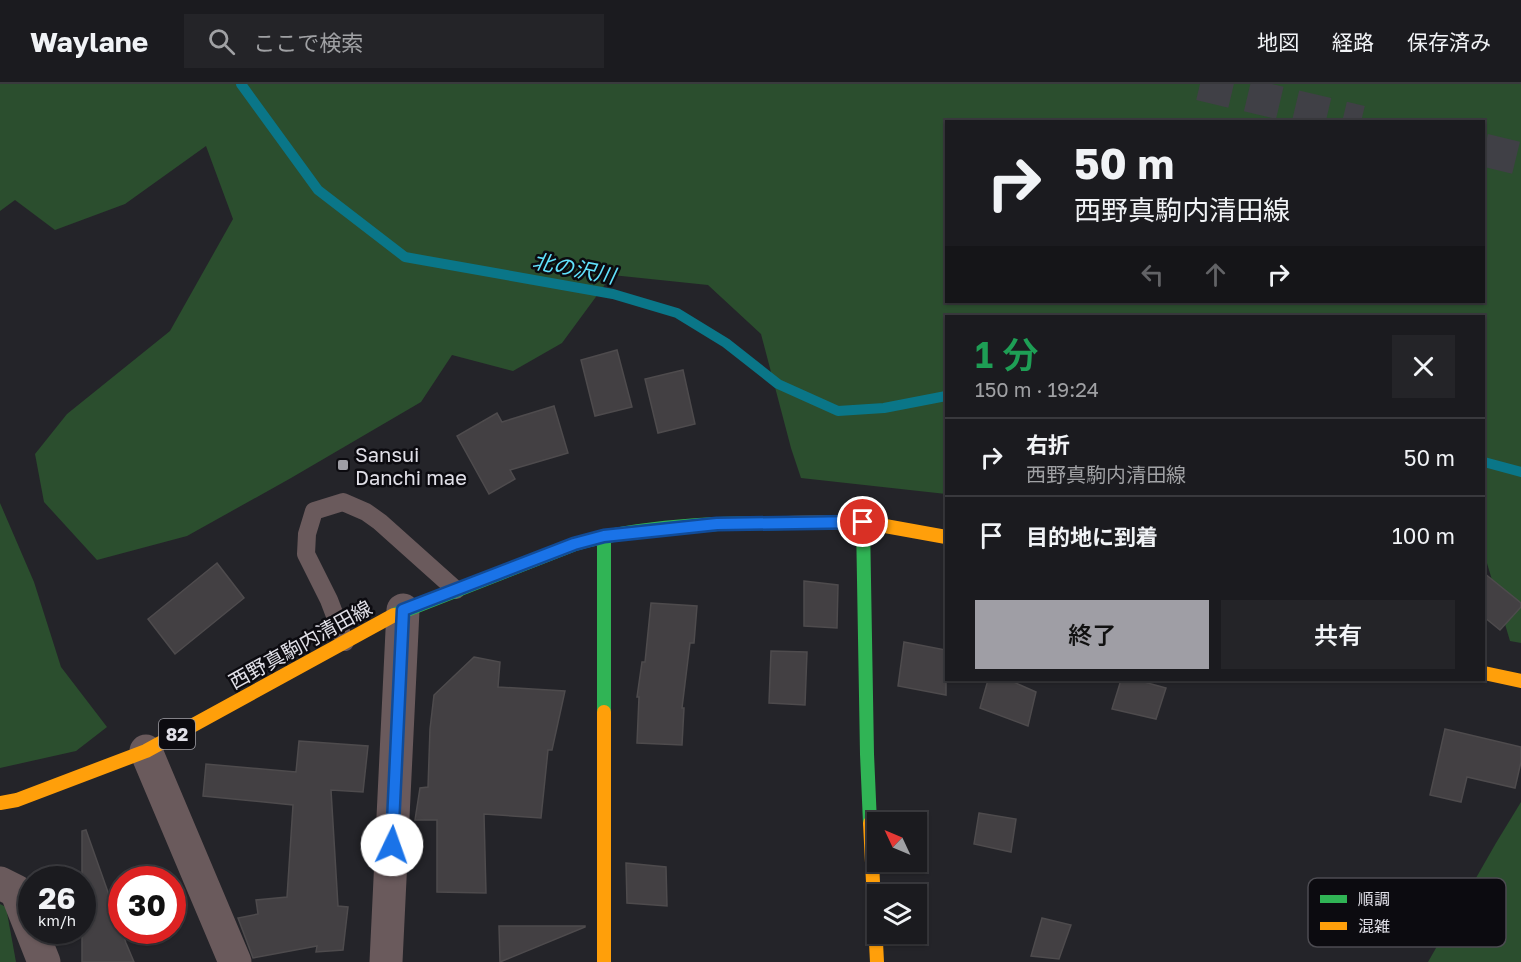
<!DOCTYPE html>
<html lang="ja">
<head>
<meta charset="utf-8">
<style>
  :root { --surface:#1b1b1f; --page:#242428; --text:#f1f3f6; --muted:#a0a1a4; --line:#39393d; --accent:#9f9ea5 }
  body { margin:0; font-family:"Golos Text","Noto Sans JP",sans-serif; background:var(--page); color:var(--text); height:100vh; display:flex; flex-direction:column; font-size:22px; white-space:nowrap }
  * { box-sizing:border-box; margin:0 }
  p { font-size:20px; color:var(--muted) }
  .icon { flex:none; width:33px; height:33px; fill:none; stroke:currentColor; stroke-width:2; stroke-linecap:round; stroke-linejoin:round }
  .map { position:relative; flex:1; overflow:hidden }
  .side { position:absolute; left:945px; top:231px; width:540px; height:366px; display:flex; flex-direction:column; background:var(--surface); border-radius:0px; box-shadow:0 2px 4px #0004,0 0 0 2px var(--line) }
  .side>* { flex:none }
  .guide { position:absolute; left:945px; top:36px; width:540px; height:183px; border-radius:0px; box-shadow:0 2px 4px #0004,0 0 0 2px var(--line); background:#1b1b1f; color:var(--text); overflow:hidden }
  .needle { width:39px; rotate:314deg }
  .tools { position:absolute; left:867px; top:728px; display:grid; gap:12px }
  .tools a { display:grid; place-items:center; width:60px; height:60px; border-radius:0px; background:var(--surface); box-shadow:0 2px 4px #0004,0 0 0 2px var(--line); font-size:30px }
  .speed { position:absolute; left:18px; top:782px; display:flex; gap:12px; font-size:30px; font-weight:700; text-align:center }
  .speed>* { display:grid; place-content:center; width:78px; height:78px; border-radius:50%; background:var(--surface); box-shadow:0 2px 4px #0004,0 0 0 2px var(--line); line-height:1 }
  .speed small { font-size:15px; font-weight:400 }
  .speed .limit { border:9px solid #d22; background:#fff; color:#111 }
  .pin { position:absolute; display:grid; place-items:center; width:51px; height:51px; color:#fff; margin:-26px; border:3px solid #fff; border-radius:50%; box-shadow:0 2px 6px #0007 }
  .me { position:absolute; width:66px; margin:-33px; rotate:3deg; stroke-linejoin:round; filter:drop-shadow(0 0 4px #0008) }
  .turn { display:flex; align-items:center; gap:21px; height:126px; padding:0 30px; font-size:27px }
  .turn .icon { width:78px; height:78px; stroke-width:2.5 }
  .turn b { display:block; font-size:42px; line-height:51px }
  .lanes { display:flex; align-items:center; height:57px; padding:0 30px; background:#0003; justify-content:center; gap:30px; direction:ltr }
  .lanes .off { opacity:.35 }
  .round { display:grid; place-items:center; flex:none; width:63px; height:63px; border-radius:0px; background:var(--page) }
  .summary { display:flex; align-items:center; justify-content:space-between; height:102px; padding:0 30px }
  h1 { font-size:36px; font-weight:600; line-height:45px; color:#1e9e55 }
  .cta { display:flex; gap:12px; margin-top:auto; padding:12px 30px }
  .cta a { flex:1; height:69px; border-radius:0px; background:var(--accent); color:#111; font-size:24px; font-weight:600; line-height:69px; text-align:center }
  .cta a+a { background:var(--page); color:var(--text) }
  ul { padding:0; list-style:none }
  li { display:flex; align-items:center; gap:18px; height:78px; padding:0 30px; border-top:2px solid var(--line) }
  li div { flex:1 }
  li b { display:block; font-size:22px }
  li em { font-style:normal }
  header { display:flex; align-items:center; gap:36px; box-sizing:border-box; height:84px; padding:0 30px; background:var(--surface); border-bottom:2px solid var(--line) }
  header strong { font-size:28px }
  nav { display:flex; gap:33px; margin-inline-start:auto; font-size:21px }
  .search { width:420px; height:54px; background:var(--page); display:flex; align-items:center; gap:15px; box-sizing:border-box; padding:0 21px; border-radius:0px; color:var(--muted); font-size:22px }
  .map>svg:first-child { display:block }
  .green { fill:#2b4e2e; fill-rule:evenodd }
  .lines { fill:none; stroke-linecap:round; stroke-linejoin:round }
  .stream { stroke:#0a7688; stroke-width:10 }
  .building { fill:#434043; stroke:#4e4b4d; stroke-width:1.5 }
  .primary-tunnel { stroke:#404046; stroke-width:33; stroke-dasharray:33 16; stroke-linecap:butt }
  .lane { stroke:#6a5a5c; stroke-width:18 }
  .street { stroke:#6a5a5c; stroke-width:33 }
  .fast { stroke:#30b455; stroke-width:14 }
  .slow { stroke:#ff9f0a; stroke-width:14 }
  .route-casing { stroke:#114b97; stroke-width:15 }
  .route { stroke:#1a73e8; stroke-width:10 }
  .poi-dot { fill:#9f9ea5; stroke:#0c0b10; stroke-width:2 }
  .labels { text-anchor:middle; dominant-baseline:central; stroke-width:5; stroke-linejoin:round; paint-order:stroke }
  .shield { fill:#0c0b10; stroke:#a1a0a7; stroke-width:1.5 }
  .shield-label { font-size:18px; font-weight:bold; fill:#e1e0e8 }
  .poi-label { font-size:20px; fill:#e1e0e8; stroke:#0c0b10; text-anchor:start }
  .street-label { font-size:20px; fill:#e1e0e8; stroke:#0c0b10 }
  .water-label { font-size:21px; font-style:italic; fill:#61e2fd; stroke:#0c0b10 }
  .key { fill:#0c0b10; stroke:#4c4b51; stroke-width:1.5 }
  .key-label { font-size:16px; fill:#e1e0e8 }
</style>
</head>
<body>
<header>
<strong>Waylane</strong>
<div class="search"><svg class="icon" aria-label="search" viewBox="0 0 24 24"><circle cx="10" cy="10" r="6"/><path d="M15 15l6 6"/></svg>ここで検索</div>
<nav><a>地図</a><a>経路</a><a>保存済み</a></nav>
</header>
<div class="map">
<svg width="1521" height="878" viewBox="0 0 1521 878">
  <rect width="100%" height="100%" fill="#242429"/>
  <g class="green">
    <path d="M0,0H1521V559L1510,557L1484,469V232H946V410L801,394L791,364L761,250L708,201L612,191L562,259L513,287L452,271L421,318L291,394L187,452L97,476L44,418L35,370L67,330L170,247L233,135L206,62L125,120L55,146L15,116L0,127ZM946,38H1484V218H946Z"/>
    <polygon points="0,419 34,498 61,583 107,643 76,667 0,684"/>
    <polygon points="1521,718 1521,878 1428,878 1496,759"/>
    <polygon points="0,820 6,823 16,878 0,878"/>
  </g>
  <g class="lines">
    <g class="stream">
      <polyline points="241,0 318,106 405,173 613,210 677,229 726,259 778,300 838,327 884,324 946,312"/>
      <polyline points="1484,378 1521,388"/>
    </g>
  </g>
  <g class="building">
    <polygon points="617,266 632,323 595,332 581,276"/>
    <polygon points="683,286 695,340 658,349 645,295"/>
    <polygon points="554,322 568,369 510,386 515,395 489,410 457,352 497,329 502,338"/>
    <polygon points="217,479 244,514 175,570 148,535"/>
    <polygon points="1484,489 1521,519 1521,523 1500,546 1484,533"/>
    <polygon points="804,497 838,501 837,544 804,542"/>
    <polygon points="651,519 697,522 694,559 690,559 682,624 684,624 682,661 637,659 639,613 637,613 642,578 645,578"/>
    <polygon points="904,558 946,566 946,611 898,602"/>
    <polygon points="771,567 807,568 805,621 769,619"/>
    <polygon points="474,573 500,578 498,603 565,607 552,666 548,666 541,734 484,730 486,809 437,808 437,736 415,736 420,704 428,703 430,645 434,611"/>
    <polygon points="988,596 1009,596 1036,608 1028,642 980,624"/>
    <polygon points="1121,596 1137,596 1166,604 1156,635 1112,625"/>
    <polygon points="1445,645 1521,663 1521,678 1515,704 1467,693 1461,718 1430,711"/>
    <polygon points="299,657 368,662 363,708 331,706 338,822 348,823 343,866 316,868 317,862 253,874 238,834 258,830 256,816 287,813 293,721 203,712 206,680 296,688"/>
    <polygon points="979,729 1016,735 1011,768 974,760"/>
    <polygon points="86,746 126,859 134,878 82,878 82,747"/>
    <polygon points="626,779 666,783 667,822 627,819"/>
    <polygon points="1042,834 1071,841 1059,875 1031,872"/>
    <polygon points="499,842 585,842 585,843 500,878"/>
  </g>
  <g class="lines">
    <g class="primary-tunnel">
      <polyline points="1200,0 1361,38"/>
      <polyline points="1484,66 1521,75"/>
    </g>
    <polyline class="lane" points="345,558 329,516 306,470 307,450 314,427 343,418 366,428 380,438 456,506"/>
    <g class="street">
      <polyline points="146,667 235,878"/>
      <polyline points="0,799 16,807 44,878"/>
      <polyline points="386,878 403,526"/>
    </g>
    <g class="fast">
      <polyline points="863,438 867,670 870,739"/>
      <polyline points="604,452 604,628"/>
      <path d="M394,531L575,460C643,441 716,439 786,439"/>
    </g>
    <g class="slow">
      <polyline points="786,439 863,438 946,453"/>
      <polyline points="1484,589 1521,597"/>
      <polyline points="604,628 604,878"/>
      <polyline points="0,719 17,716 146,667 394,531"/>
      <polyline points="870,739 877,878"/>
    </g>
  </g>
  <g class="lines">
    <defs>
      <polyline id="route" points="392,761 403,526 574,460 604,452 717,440 863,438"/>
    </defs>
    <use href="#route" class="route-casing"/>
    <use href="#route" class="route"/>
  </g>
  <rect class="poi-dot" x="337" y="375" width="12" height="12" rx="3"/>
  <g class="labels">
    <rect class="shield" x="159" y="635" width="36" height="30" rx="4.5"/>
    <g class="shield-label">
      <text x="177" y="650">82</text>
    </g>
    <g class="poi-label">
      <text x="355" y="370">Sansui<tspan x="355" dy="23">Danchi mae</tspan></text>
    </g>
    <g class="street-label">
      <text transform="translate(300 560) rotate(-29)">西野真駒内清田線</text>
    </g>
    <g class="water-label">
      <text transform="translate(574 184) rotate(11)">北の沢川</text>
    </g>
  </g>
  <rect x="1308" y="794" width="198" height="69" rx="9" class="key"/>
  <rect x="1320" y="811" width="27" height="8" fill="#30b455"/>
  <rect x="1320" y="838" width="27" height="8" fill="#ff9f0a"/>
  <g class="key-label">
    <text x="1358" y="821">順調</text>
    <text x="1358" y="848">混雑</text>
  </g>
</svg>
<div class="tools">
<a><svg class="needle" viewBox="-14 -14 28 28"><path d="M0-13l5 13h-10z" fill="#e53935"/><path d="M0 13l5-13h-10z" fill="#a0a1a4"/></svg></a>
<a><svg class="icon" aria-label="layers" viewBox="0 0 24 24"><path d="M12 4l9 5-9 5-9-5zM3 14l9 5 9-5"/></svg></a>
</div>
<div class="speed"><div>26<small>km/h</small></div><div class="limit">30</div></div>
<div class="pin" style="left:863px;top:438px;background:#d93025"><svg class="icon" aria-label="arrive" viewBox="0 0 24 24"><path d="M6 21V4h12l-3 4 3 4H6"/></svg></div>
<svg class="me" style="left:392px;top:761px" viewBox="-20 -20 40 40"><circle r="19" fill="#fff"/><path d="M0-13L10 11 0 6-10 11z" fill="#1a73e8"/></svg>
<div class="guide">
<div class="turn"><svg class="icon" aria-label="right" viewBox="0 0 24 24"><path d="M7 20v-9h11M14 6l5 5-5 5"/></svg><div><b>50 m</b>西野真駒内清田線</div></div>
<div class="lanes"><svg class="icon off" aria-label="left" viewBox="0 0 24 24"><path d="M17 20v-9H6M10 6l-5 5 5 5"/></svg><svg class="icon off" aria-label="ahead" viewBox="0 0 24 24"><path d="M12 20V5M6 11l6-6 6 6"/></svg><svg class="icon" aria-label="right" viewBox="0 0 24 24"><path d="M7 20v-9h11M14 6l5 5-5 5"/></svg></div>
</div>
<section class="side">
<div class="summary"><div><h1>1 分</h1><p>150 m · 19:24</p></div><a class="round"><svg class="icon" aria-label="close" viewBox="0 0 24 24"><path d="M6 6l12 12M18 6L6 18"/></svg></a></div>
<ul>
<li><svg class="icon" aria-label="right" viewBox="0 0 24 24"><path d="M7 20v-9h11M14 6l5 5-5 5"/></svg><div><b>右折</b><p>西野真駒内清田線</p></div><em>50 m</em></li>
<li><svg class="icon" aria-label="arrive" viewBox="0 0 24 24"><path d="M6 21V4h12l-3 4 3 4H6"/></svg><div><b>目的地に到着</b></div><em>100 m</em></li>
</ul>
<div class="cta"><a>終了</a><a>共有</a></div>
</section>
</div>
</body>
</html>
